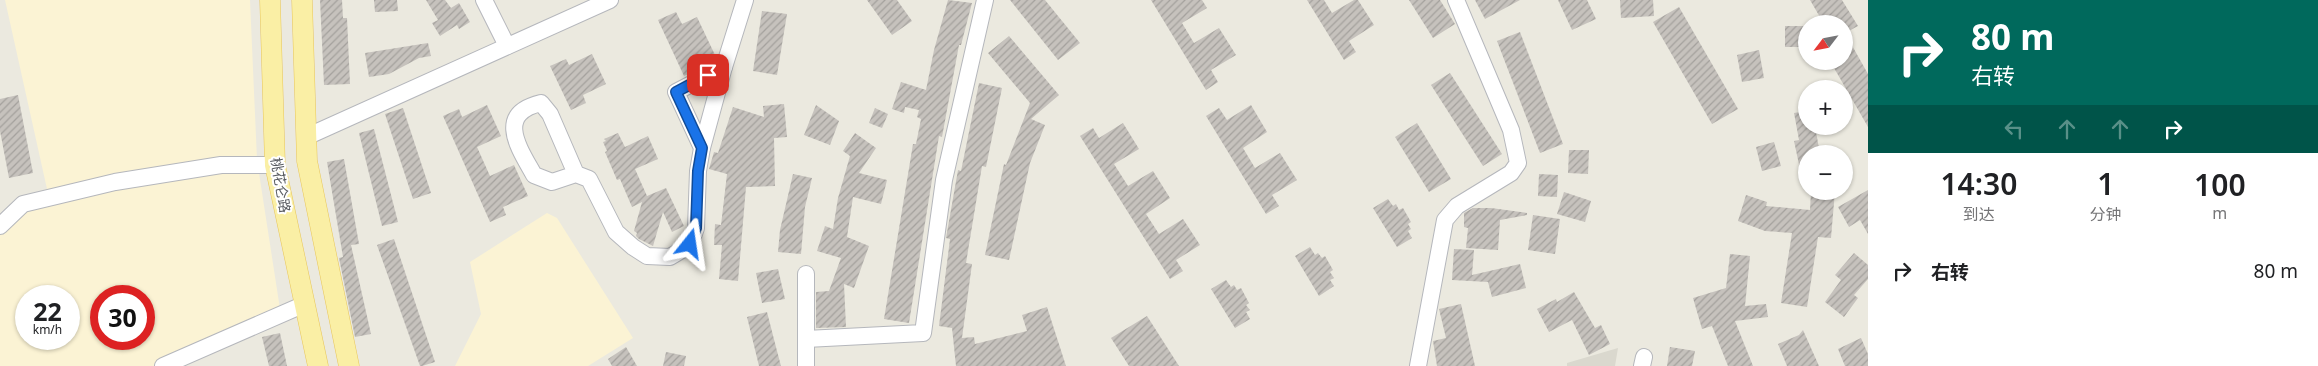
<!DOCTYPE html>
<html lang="zh">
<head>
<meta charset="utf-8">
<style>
  :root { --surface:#fff; --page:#f6f6f6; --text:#202124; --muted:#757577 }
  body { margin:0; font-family:"Noto Sans","Noto Sans SC",sans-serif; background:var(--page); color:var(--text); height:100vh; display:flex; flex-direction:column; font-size:19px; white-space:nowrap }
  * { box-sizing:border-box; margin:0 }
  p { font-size:16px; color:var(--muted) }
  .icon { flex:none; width:28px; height:28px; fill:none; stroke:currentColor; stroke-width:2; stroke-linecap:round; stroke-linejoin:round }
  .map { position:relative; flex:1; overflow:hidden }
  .details { display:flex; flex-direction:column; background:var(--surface); width:450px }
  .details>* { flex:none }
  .guide { background:#00695c; color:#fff; overflow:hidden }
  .needle { width:32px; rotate:238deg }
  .tools { position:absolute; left:1798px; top:15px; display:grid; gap:10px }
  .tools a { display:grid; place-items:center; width:55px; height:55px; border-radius:50%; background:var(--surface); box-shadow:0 1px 4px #0004; font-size:25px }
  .speed { position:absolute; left:15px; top:285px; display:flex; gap:10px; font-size:25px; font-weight:700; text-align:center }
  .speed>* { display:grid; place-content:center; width:65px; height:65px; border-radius:50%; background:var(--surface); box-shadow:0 1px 4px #0004; line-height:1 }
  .speed small { font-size:12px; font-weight:400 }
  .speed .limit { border:8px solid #d22; background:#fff; color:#111 }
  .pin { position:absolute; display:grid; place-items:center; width:42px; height:42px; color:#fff; margin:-21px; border-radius:10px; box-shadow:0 2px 8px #0006 }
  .me { position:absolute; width:55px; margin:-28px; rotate:15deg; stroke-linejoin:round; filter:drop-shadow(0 0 4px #0008) }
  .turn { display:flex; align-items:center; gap:18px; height:105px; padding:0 20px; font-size:22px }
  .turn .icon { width:65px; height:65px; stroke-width:2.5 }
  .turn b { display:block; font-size:35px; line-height:42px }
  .lanes { display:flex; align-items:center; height:48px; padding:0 20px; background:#0003; justify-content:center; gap:25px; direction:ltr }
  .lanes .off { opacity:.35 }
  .eta { display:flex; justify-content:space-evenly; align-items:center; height:85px; text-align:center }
  .eta b { font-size:30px; font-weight:600; line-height:35px }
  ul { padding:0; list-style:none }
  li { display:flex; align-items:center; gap:15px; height:65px; padding:0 20px }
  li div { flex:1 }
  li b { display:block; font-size:19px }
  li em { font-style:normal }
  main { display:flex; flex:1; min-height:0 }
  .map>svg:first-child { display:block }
  .commercial { fill:#fbf3d4; fill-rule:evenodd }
  .education { fill:#dad8ce }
  .building { fill:url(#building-hatch) }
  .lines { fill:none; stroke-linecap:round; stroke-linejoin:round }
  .minor-casing { stroke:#b5b7bc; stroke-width:18 }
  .major-casing { stroke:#e8c65b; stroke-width:21 }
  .minor { stroke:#fff; stroke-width:16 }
  .major { stroke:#faefa5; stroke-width:20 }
  .route-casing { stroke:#114b97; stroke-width:12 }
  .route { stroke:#1a73e8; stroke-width:9 }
  .labels { text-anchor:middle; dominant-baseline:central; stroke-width:4; stroke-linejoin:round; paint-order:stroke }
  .street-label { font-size:14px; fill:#585b60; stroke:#fff }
</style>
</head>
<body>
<main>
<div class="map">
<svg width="1868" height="366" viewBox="0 0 1868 366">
  <defs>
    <pattern id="building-hatch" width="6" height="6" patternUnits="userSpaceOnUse" patternTransform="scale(1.25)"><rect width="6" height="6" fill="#c6c2bd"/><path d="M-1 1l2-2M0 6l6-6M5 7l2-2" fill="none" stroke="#a4a19d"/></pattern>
  </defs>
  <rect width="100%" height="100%" fill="#ebe9df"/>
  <g class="commercial">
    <path d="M5,0H250L257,160L280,309L154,366H0V219L21,197L47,189ZM26,296H69V339H26ZM101,296H144V339H101Z"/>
    <polygon points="547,213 557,218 633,338 588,366 455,366 481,314 470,262"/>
  </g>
  <polygon class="education" points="1618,348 1615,366 1567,366 1567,363"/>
  <g class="building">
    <polygon points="320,0 342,0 343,18 347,18 350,84 324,85"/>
    <polygon points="374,0 397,0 398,11 375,12"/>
    <polygon points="426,0 445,0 451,8 459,3 470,22 459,29 457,25 440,36 432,23 438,20"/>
    <polygon points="867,0 897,0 912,21 892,35"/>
    <polygon points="948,0 972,3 961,45 959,45 942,137 939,136 909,323 884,319 913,144 916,144 921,119 917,117 919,110 905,107 904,113 892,109 901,82 926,90 934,50"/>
    <polygon points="1010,0 1045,0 1080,43 1058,60"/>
    <polygon points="1151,0 1202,0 1207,8 1182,23 1194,43 1219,28 1236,55 1211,70 1218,82 1206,90"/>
    <polygon points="1307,0 1324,0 1332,13 1354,0 1358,0 1374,25 1349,41 1356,52 1344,60"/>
    <polygon points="1409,0 1440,0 1455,24 1433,38"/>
    <polygon points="1475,0 1520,0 1485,19"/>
    <polygon points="1558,0 1587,0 1596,19 1572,30"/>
    <polygon points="1620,0 1653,0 1654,16 1621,18"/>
    <polygon points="1810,0 1842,0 1858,26 1845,33 1868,74 1868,127 1830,61 1844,61 1844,24 1824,24"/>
    <polygon points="1679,7 1738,109 1712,124 1653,22"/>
    <polygon points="762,11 787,14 777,75 753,71"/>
    <polygon points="676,12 682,24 697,17 715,55 698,62 701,68 684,76 658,20"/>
    <rect x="1785" y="26" width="21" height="21"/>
    <polygon points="1520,32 1563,144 1540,153 1497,41"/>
    <polygon points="1009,36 1059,95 1031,119 1045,125 1030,163 1009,260 985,255 1004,164 1006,165 1030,103 988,53"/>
    <polygon points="428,43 431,56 419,58 389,74 369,77 365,53"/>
    <polygon points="1759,50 1764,78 1742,82 1737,55"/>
    <polygon points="592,54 606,84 583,95 586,103 571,110 550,66 566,59 569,65"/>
    <polygon points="1450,73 1502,154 1483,166 1431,85"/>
    <polygon points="979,83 1002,88 986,167 982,166 966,263 972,264 962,338 974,337 975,344 1027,331 1022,315 1047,307 1066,366 956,366 952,328 939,326 950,239 946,238 958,170 961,171"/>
    <polygon points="18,95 33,173 9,178 0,131 0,99"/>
    <polygon points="784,104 787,137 774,138 775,186 746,187 738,281 719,279 722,245 714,245 715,224 721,225 727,174 709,169 714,152 718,153 733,107 764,117 763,106"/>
    <polygon points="487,105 501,136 477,147 490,176 514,165 528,196 503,207 506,215 490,222 443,116 459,109 462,117"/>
    <polygon points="816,105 839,121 830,145 804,135"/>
    <polygon points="1251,105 1267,132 1243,148 1255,168 1280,153 1297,180 1272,195 1279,206 1266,214 1206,116 1219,108 1227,120"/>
    <polygon points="403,108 431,193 413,199 385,114"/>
    <polygon points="875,108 888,114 882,128 869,123"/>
    <polygon points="1806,111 1806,126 1815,126 1820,154 1806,154 1806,174 1801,174 1794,141 1799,140 1794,113"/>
    <polygon points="1123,123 1139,149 1114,164 1128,186 1153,171 1170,198 1146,214 1159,234 1183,219 1200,245 1176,260 1183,271 1170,279 1080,136 1093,128 1099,138"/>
    <polygon points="1417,123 1451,179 1429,192 1395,137"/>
    <polygon points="374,129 398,222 382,226 359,133"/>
    <polygon points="618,133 625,147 648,136 658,159 635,169 647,196 666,188 684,226 672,232 663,212 653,246 639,239 636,236 637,233 634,231 642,202 632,207 620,179 617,180 605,152 607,151 603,142 606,141 604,139"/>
    <polygon points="855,133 876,148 859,173 887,180 881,204 853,197 847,237 869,246 854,288 844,284 846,327 816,328 816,292 829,291 841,258 817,251 825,226 833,229 838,198 850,156 843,151"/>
    <polygon points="1774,142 1781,166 1762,171 1756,147"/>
    <polygon points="1569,150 1589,150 1588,174 1568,173"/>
    <polygon points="344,159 359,244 351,245 371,334 355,337 339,258 343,257 327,162"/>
    <polygon points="793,174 812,178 805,207 801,254 778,252 780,230"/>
    <polygon points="1539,174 1558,175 1557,197 1538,196"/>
    <polygon points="1868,190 1868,234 1860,220 1849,227 1838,207"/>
    <polygon points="1811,191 1835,191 1831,238 1818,237 1807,307 1781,303 1792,233 1765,231 1738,221 1746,195 1767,202 1766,206 1810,210"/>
    <polygon points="1564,192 1591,201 1585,222 1557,214"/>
    <polygon points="1388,199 1393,206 1396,204 1399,210 1403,208 1411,222 1408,224 1411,229 1408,231 1412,238 1397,247 1373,208"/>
    <polygon points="1473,208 1491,208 1527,213 1527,215 1500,220 1498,250 1466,248 1468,228 1464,227 1464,213"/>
    <polygon points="1533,215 1560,219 1555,254 1528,250"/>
    <polygon points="394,239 435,362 422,366 420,366 377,245"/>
    <polygon points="1310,247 1315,255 1318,253 1322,258 1325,256 1333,270 1330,272 1334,278 1330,280 1334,286 1319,296 1295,256"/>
    <polygon points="1454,249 1474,250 1472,275 1520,264 1526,288 1492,297 1488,282 1452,280"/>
    <polygon points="1854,253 1868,265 1868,279 1854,295 1858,298 1844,317 1825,302 1841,280 1835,275"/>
    <polygon points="1730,254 1750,256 1745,306 1766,304 1768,317 1735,321 1753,366 1728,366 1712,326 1702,329 1693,298 1726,288"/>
    <polygon points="778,269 785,299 762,303 756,273"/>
    <polygon points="1226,280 1231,287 1234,285 1237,290 1241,288 1249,303 1246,305 1250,310 1246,312 1250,319 1235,328 1211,289"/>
    <polygon points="1574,292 1595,328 1601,325 1610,344 1589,355 1572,320 1549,332 1537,309 1556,299 1557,302"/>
    <polygon points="1461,304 1475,366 1437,366 1433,341 1446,338 1439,309"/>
    <polygon points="767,312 777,351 781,366 759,366 747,317"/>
    <polygon points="1147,316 1179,366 1129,366 1111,338"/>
    <polygon points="1803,330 1819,366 1787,366 1778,344 1799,335"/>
    <polygon points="280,333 287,366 269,366 262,337"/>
    <polygon points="1861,338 1868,354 1868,366 1845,366 1838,349"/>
    <polygon points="626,347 637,366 612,366 608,359"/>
    <polygon points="1670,347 1695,351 1692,366 1667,366"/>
    <polygon points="666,352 686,356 684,366 663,366"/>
  </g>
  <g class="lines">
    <defs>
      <g id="minor">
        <polyline points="484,0 507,46"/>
        <polyline points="306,137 610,0"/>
        <polyline points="702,148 724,67"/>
        <path d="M576,174L550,114L541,103C495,114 519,148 534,175L552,182L576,174L589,179L616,232L633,247L647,256L670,257L690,245L696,228L698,171L702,148L676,92L724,67L745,0"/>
        <polyline points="0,226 23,204 115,182 221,165 275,165"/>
        <polyline points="806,274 806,366"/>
        <polyline points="806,339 923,333 944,180 985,0"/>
        <polyline points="163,366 305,304"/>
        <polyline points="1418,366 1445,220 1457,206 1511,173 1518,163 1511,130 1456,0"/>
        <polyline points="1642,366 1644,357"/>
      </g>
      <g id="major">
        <polyline points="270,0 275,165 318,366"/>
        <polyline points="302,0 307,161 349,366"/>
      </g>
    </defs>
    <use href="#minor" class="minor-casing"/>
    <use href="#major" class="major-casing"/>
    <use href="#minor" class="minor"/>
    <use href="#major" class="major"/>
  </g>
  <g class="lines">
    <defs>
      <polyline id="route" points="690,244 696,228 698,171 702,148 676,92 708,75"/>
    </defs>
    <use href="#route" class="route-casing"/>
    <use href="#route" class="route"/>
  </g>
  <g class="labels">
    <g class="street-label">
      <text transform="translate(281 185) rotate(80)">桃花仑路</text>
    </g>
  </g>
</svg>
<div class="tools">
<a><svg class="needle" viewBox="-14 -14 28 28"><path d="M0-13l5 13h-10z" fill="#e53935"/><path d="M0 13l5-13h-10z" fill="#757577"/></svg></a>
<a>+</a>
<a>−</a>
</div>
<div class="speed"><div>22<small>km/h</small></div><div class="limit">30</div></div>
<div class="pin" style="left:708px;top:75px;background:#d93025"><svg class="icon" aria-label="arrive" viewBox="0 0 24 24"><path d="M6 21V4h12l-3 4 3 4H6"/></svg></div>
<svg class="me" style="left:690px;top:244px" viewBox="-20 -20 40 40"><path d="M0-17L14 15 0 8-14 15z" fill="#1a73e8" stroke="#fff" stroke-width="4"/></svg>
</div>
<section class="details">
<div class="guide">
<div class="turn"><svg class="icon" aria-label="right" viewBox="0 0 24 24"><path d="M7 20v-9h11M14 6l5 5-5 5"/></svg><div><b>80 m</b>右转</div></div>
<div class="lanes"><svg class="icon off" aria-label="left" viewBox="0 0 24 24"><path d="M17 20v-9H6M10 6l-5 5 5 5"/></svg><svg class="icon off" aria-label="ahead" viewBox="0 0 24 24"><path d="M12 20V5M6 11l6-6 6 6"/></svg><svg class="icon off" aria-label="ahead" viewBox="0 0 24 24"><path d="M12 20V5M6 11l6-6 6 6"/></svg><svg class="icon" aria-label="right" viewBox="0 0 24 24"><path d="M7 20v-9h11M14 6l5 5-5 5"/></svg></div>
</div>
<div class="eta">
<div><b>14:30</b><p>到达</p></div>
<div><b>1</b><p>分钟</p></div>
<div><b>100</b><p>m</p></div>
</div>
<ul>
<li><svg class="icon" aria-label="right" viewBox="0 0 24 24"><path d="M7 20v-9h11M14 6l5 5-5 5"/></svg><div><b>右转</b></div><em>80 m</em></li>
</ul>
</section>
</main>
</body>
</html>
